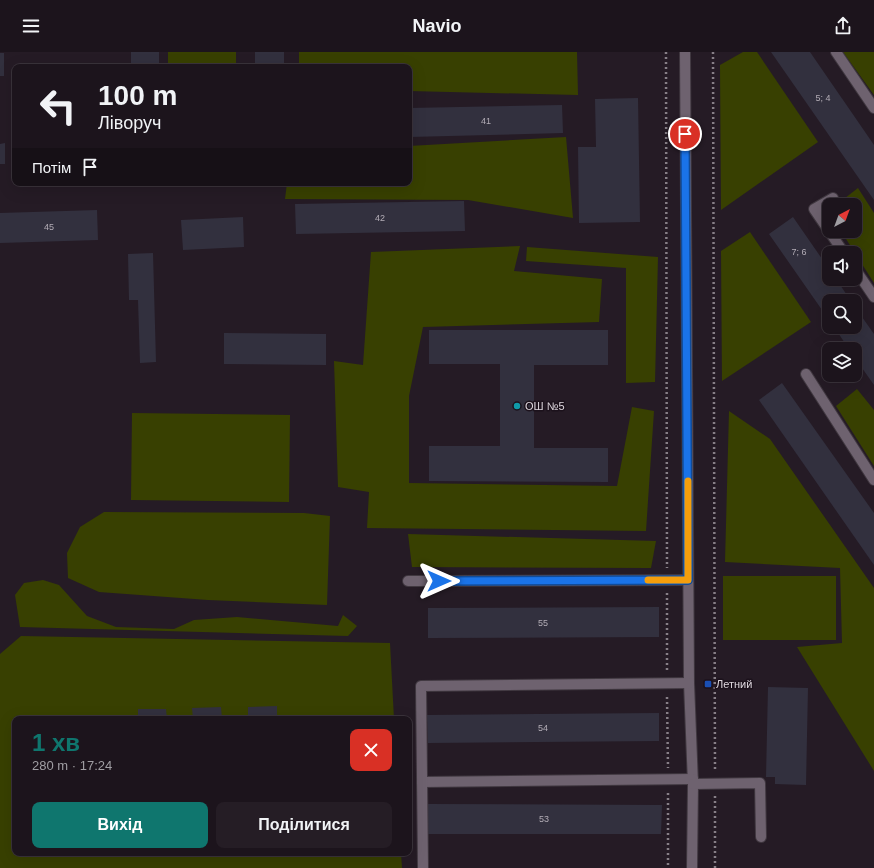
<!DOCTYPE html>
<html lang="uk">
<head>
<meta charset="utf-8">
<style>
  :root { --surface:#1c141c; --page:#251d25; --text:#f1f3f6; --muted:#a09ea3; --line:#3a333b; --accent:#0f766e }
  body { margin:0; font-family:Arial,sans-serif; background:var(--page); color:var(--text); height:100vh; display:flex; flex-direction:column; font-size:15px; white-space:nowrap }
  * { box-sizing:border-box; margin:0 }
  p { font-size:13px; color:var(--muted) }
  .icon { flex:none; width:22px; height:22px; fill:none; stroke:currentColor; stroke-width:2; stroke-linecap:round; stroke-linejoin:round }
  .map { position:relative; flex:1; overflow:hidden }
  .side { position:absolute; left:12px; top:664px; width:400px; height:140px; display:flex; flex-direction:column; background:var(--surface); border-radius:8px; box-shadow:0 4px 16px #0002,0 0 0 1px var(--line) }
  .side>* { flex:none }
  .hud { position:absolute; left:12px; top:12px; width:400px; height:122px; border-radius:8px; box-shadow:0 4px 16px #0002,0 0 0 1px var(--line); background:#1c141c; color:var(--text); overflow:hidden }
  .needle { width:26px; rotate:41deg }
  .buttons { position:absolute; left:822px; top:146px; display:grid; gap:8px }
  .buttons a { display:grid; place-items:center; width:40px; height:40px; border-radius:8px; background:var(--surface); box-shadow:0 4px 16px #0002,0 0 0 1px var(--line); font-size:20px }
  .pin { position:absolute; display:grid; place-items:center; width:34px; height:34px; color:#fff; margin:-17px; border:2px solid #fff; border-radius:50%; box-shadow:0 1px 4px #0007 }
  .me { position:absolute; width:44px; margin:-22px; rotate:90deg; stroke-linejoin:round; filter:drop-shadow(0 0 3px #0008) }
  .turn { display:flex; align-items:center; gap:14px; height:84px; padding:0 20px; font-size:18px }
  .turn .icon { width:52px; height:52px; stroke-width:2.5 }
  .turn b { display:block; font-size:28px; line-height:34px }
  .then { display:flex; align-items:center; height:38px; padding:0 20px; background:#0003; gap:8px; font-size:15px }
  .round { display:grid; place-items:center; flex:none; width:42px; height:42px; border-radius:8px; background:var(--page) }
  .overview { display:flex; align-items:center; justify-content:space-between; height:68px; padding:0 20px }
  h1 { font-size:24px; font-weight:700; line-height:30px; color:var(--accent) }
  .button { display:flex; gap:8px; margin-top:auto; padding:8px 20px }
  .button a { flex:1; height:46px; border-radius:8px; background:var(--accent); color:#fff; font-size:16px; font-weight:700; line-height:46px; text-align:center }
  .button a+a { background:var(--page); color:var(--text) }
  header { display:flex; justify-content:space-between; align-items:center; height:52px; padding:0 20px; background:var(--surface); font-size:18px; font-weight:700 }
  .map>svg:first-child { display:block }
  .green { fill:#384001 }
  .building { fill:#32303e }
  .lines { fill:none; stroke-linecap:round; stroke-linejoin:round }
  .minor-casing { stroke:#403840; stroke-width:12 }
  .path { stroke:#877f87; stroke-width:2.5; stroke-dasharray:2 3; stroke-linecap:butt }
  .minor { stroke:#6e626f; stroke-width:10 }
  .route-casing { stroke:#114b97; stroke-width:10 }
  .route { stroke:#1a73e8; stroke-width:7 }
  .slow { stroke:#f59e0b; stroke-width:7 }
  .culture-dot { fill:#0f9aa8; stroke:#1c121c; stroke-width:1.5 }
  .transit-dot { fill:#1a4fb4; stroke:#1c121c; stroke-width:1.5 }
  .labels { text-anchor:middle; dominant-baseline:central; stroke-width:3; stroke-linejoin:round; paint-order:stroke }
  .number-label { font-size:9px; fill:#b3adb6 }
  .poi-label { font-size:11px; fill:#ded7de; stroke:#1c121c; text-anchor:start }
</style>
</head>
<body>
<header><svg class="icon" aria-label="menu" viewBox="0 0 24 24"><path d="M4 6h16M4 12h16M4 18h16"/></svg>Navio<svg class="icon" aria-label="share" viewBox="0 0 24 24"><path d="M12 15V3M7 8l5-5 5 5M5 13v7h14v-7"/></svg></header>
<div class="map">
<svg width="874" height="816" viewBox="0 0 874 816">
  <rect width="100%" height="100%" fill="#251b25"/>
  <g class="green">
    <rect x="168" y="0" width="68" height="15"/>
    <polygon points="299,0 577,0 578,43 409,39 409,15 299,15"/>
    <polygon points="743,0 757,0 818,90 721,158 720,13"/>
    <polygon points="843,0 874,0 874,43"/>
    <polygon points="566,85 573,166 468,148 285,147 287,131 409,131 409,94"/>
    <polygon points="858,136 874,161 874,231 841,179 855,179 855,153 836,153"/>
    <polygon points="750,180 811,270 722,329 721,199"/>
    <polygon points="520,194 514,219 602,227 599,270 423,275 409,344 409,431 617,434 632,355 654,359 646,479 367,476 369,440 338,435 334,309 363,313 371,200"/>
    <polygon points="527,195 658,205 655,330 626,331 626,216 526,209"/>
    <polygon points="857,337 874,358 874,414 836,354"/>
    <polygon points="729,359 770,387 874,536 874,719 797,595 842,591 840,516 725,510"/>
    <polygon points="132,361 290,363 289,450 131,448"/>
    <polygon points="104,460 304,461 330,464 327,553 208,548 99,540 68,526 67,501 80,475"/>
    <polygon points="408,482 656,489 651,516 412,515"/>
    <rect x="723" y="524" width="113" height="64"/>
    <polygon points="43,528 59,533 87,564 116,575 174,577 194,568 237,565 338,574 343,563 357,574 348,584 20,575 15,543 24,531"/>
    <polygon points="21,584 390,591 394,667 15,667 15,801 401,801 402,816 0,816 0,602"/>
  </g>
  <g class="building">
    <rect x="131" y="0" width="28" height="15"/>
    <rect x="255" y="0" width="29" height="15"/>
    <polygon points="771,0 810,0 874,93 874,148"/>
    <rect x="0" y="1" width="4" height="23"/>
    <polygon points="638,46 640,170 579,171 578,95 596,95 595,47"/>
    <polygon points="562,53 563,81 409,85 409,56"/>
    <polygon points="5,91 5,112 0,112 0,92"/>
    <polygon points="464,149 465,179 296,182 295,152"/>
    <polygon points="97,158 98,188 0,191 0,161"/>
    <polygon points="243,165 244,195 183,198 181,168"/>
    <polygon points="793,165 829,217 829,227 836,227 851,249 829,249 829,268 769,182"/>
    <polygon points="153,201 156,310 140,311 138,248 129,248 128,202"/>
    <polygon points="855,255 874,282 874,333 855,306 855,297 849,297 834,275 855,275"/>
    <polygon points="429,278 608,278 608,313 534,313 534,396 608,396 608,430 429,429 429,394 500,394 500,312 429,312"/>
    <polygon points="224,281 326,282 326,313 224,312"/>
    <polygon points="782,331 874,461 874,513 759,348"/>
    <polygon points="659,555 659,585 428,586 428,556"/>
    <polygon points="768,635 808,636 806,733 775,732 775,725 766,725"/>
    <polygon points="277,654 277,667 248,667 248,655"/>
    <polygon points="221,655 222,667 193,667 192,656"/>
    <polygon points="138,657 166,657 167,667 138,667"/>
    <polygon points="659,661 659,689 428,691 427,663"/>
    <polygon points="427,752 662,753 661,782 427,782"/>
  </g>
  <g class="lines">
    <defs>
      <g id="minor">
        <polyline points="685,0 689,631 693,732 692,816"/>
        <polyline points="836,0 874,56"/>
        <polyline points="829,179 814,157 833,146"/>
        <polyline points="829,179 844,201"/>
        <polyline points="855,217 874,245"/>
        <polyline points="806,322 874,428"/>
        <polyline points="408,529 688,528"/>
        <polyline points="422,730 693,727"/>
        <polyline points="693,732 760,731 761,785"/>
        <polyline points="423,816 421,634 689,631"/>
      </g>
    </defs>
    <use href="#minor" class="minor-casing"/>
    <g class="path">
      <polyline points="666,0 667,516"/>
      <polyline points="713,0 715,719"/>
      <polyline points="667,541 667,620"/>
      <polyline points="667,645 668,716"/>
      <polyline points="668,741 668,816"/>
      <polyline points="715,744 715,816"/>
    </g>
    <use href="#minor" class="minor"/>
  </g>
  <g class="lines">
    <defs>
      <polyline id="route" points="439,529 688,528 685,82"/>
    </defs>
    <use href="#route" class="route-casing"/>
    <use href="#route" class="route"/>
    <polyline class="slow" points="648,528 688,528 688,429"/>
  </g>
  <circle class="culture-dot" cx="517" cy="354" r="4"/>
  <rect class="transit-dot" x="704" y="628" width="8" height="8" rx="2"/>
  <g class="labels">
    <g class="number-label">
      <text x="823" y="46">5; 4</text>
      <text x="486" y="69">41</text>
      <text x="380" y="166">42</text>
      <text x="49" y="175">45</text>
      <text x="799" y="200">7; 6</text>
      <text x="543" y="571">55</text>
      <text x="543" y="676">54</text>
      <text x="544" y="767">53</text>
    </g>
    <g class="poi-label">
      <text x="525" y="354">ОШ №5</text>
      <text x="716" y="632">Летний</text>
    </g>
  </g>
</svg>
<div class="buttons">
<a><svg class="needle" viewBox="-14 -14 28 28"><path d="M0-13l5 13h-10z" fill="#e53935"/><path d="M0 13l5-13h-10z" fill="#a09ea3"/></svg></a>
<a><svg class="icon" aria-label="sound" viewBox="0 0 24 24"><path d="M4 9h4l5-4v14l-5-4H4zM17 9q2 3 0 6"/></svg></a>
<a><svg class="icon" aria-label="search" viewBox="0 0 24 24"><circle cx="10" cy="10" r="6"/><path d="M15 15l6 6"/></svg></a>
<a><svg class="icon" aria-label="layers" viewBox="0 0 24 24"><path d="M12 4l9 5-9 5-9-5zM3 14l9 5 9-5"/></svg></a>
</div>
<div class="pin" style="left:685px;top:82px;background:#d93025"><svg class="icon" aria-label="arrive" viewBox="0 0 24 24"><path d="M6 21V4h12l-3 4 3 4H6"/></svg></div>
<svg class="me" style="left:439px;top:529px" viewBox="-20 -20 40 40"><path d="M0-17L14 15 0 8-14 15z" fill="#1a73e8" stroke="#fff" stroke-width="4"/></svg>
<div class="hud">
<div class="turn"><svg class="icon" aria-label="left" viewBox="0 0 24 24"><path d="M17 20v-9H6M10 6l-5 5 5 5"/></svg><div><b>100 m</b>Ліворуч</div></div>
<div class="then">Потім<svg class="icon" aria-label="arrive" viewBox="0 0 24 24"><path d="M6 21V4h12l-3 4 3 4H6"/></svg></div>
</div>
<section class="side">
<div class="overview"><div><h1>1 хв</h1><p>280 m · 17:24</p></div><a class="round" style="background:#d93025;color:#fff"><svg class="icon" aria-label="close" viewBox="0 0 24 24"><path d="M6 6l12 12M18 6L6 18"/></svg></a></div>
<div class="button"><a>Вихід</a><a>Поділитися</a></div>
</section>
</div>
</body>
</html>
